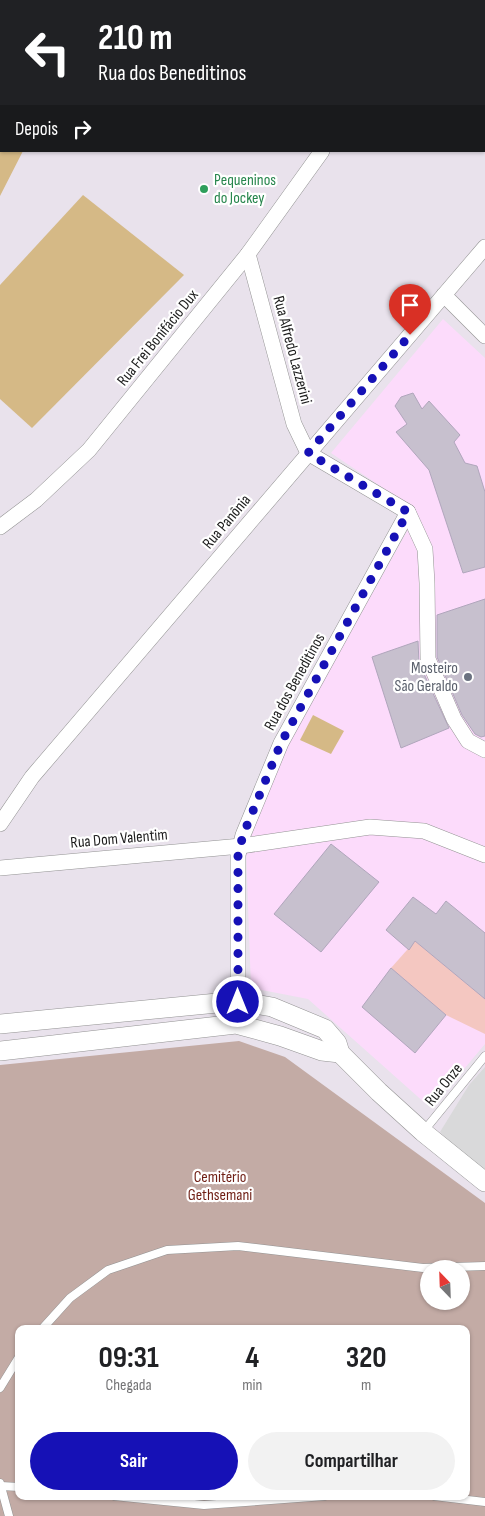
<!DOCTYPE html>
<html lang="pt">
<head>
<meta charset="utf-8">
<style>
  :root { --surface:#fff; --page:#f2f2f2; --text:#202124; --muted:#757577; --accent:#1611b6 }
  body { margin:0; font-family:"Sofia Sans Condensed",sans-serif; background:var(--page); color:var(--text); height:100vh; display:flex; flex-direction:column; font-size:19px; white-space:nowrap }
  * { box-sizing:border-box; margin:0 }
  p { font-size:16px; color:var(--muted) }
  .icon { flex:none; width:28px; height:28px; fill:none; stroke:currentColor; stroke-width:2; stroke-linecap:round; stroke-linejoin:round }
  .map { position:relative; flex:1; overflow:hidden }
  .drawer { position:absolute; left:15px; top:1325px; width:455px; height:175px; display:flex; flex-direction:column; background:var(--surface); border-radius:10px; box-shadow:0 1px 4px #0004 }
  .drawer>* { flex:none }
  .guide { position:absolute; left:0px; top:0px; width:485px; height:152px; box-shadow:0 1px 4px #0004; background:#202124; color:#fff; overflow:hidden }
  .needle { width:32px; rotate:337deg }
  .controls { position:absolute; left:420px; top:1260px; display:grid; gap:10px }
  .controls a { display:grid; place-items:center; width:50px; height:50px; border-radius:50%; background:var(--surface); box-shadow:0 1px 4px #0004; font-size:25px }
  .pin { position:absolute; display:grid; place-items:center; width:42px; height:42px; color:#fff; margin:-51px -21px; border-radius:50% 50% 50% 0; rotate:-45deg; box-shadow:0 0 5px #0007 }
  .pin .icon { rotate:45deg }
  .me { position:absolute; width:55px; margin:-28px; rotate:0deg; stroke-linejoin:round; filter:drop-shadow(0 0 4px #0008) }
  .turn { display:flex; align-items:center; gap:18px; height:105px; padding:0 15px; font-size:22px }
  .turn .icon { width:65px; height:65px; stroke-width:2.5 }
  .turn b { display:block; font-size:35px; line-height:42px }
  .then { display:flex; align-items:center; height:48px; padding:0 15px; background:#0003; gap:10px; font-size:19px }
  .eta { display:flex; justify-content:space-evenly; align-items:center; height:85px; text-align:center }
  .eta b { font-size:30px; font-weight:700; line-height:35px }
  .action { display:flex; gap:10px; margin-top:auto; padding:10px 15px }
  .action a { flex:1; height:58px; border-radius:30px; background:var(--accent); color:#fff; font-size:20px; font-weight:700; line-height:58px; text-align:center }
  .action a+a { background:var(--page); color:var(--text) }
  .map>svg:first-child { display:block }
  .residential { fill:#d9d9da }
  .education { fill:#fcdbfb }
  .cemetery { fill:#c3aba5; fill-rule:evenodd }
  .park { fill:#f4c7c1 }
  .pitch { fill:#d5b986 }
  .building { fill:#c7c0ce; stroke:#b0a6bc }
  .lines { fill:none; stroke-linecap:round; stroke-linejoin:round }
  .service-casing { stroke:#939393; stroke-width:9 }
  .minor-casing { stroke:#939393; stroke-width:16 }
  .tertiary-casing { stroke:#939393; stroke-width:20 }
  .service { stroke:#fff; stroke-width:8 }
  .minor { stroke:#fff; stroke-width:15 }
  .tertiary { stroke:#fff; stroke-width:19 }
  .route { stroke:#1611b6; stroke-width:9; stroke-dasharray:0 16.2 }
  .leisure-dot { fill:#2e9e5b; stroke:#fff; stroke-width:2 }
  .worship-dot { fill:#6b7280; stroke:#fff; stroke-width:2 }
  .labels { text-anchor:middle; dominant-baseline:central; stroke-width:4.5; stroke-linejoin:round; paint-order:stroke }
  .leisure-label { font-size:16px; fill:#27864d; stroke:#fff; text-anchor:start }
  .street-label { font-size:16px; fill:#1c1c1c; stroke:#fff }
  .worship-label { font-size:16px; fill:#5b616d; stroke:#fff; text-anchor:end }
  .park-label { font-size:16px; fill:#6f1e14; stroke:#fff }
</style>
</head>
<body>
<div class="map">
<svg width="485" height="1516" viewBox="0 0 485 1516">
  <rect width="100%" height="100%" fill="#e9e2ec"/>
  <polygon class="residential" points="485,1067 485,1175 472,1166 440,1132 469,1085"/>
  <polygon class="education" points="443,319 485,358 485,1044 459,1075 426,1104 308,999 251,988 246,849 287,746 415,517 404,502 331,453"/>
  <path class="cemetery" d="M239,1041L285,1057L485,1203V1516H0V1065ZM429,1269H461V1301H429ZM19,1329H466V1496H19Z"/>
  <polygon class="park" points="415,941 485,999 485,1034 446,1015 391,968"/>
  <g class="pitch">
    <polygon points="18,0 267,0 18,1"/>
    <polygon points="0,115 1,151 23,151 0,196"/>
    <polygon points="83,195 184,275 32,428 0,399 0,285"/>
    <polygon points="313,715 344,731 331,754 300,740"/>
  </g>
  <g class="building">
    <polygon points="413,393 422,409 429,401 460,435 454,442 465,463 477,466 485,492 485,567 463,573 429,470 396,432 407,424 395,406 401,397"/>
    <polygon points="485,599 485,736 481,737 475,734 462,715 437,657 437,615"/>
    <polygon points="418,641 419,663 449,728 401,748 372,657"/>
    <polygon points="331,844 379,882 321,952 274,914"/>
    <polygon points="413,897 436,914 446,901 485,933 485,999 415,941 409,950 386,930"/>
    <polygon points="391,968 446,1015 415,1053 362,1007"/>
  </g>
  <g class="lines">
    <defs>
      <g id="service">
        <polyline points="423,1132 485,1056"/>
        <polyline points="42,1329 70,1298 108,1270 167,1250 238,1246 423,1268 485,1266"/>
        <polyline points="0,1388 19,1357"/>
        <polyline points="0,1483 9,1516"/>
        <polyline points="1,1486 19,1487"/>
        <polyline points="114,1496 204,1505 325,1496"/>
        <polyline points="434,1496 485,1502"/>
      </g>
      <g id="minor">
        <polyline points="427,1 428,0"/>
        <polyline points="444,295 485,336"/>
        <polyline points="408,512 425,549 427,583 428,659 454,719 468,741 485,750"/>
        <polyline points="0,527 36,500 89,450 248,254 322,151"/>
        <polyline points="0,824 32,777 485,247"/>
        <polyline points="0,868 241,846 370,827 424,831 485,855"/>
        <polyline points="236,1024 238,1001 238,855 243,835 281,743 408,512 308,453 294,424 248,254"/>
      </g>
      <g id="tertiary">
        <polyline points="0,1024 238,1001 272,1007 325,1029 337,1043 340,1053 379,1092 423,1132 485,1182"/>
        <polyline points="0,1051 236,1024 280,1036 322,1051 340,1053"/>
      </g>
    </defs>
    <use href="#service" class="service-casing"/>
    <use href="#minor" class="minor-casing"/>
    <use href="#tertiary" class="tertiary-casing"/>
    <use href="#service" class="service"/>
    <use href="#minor" class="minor"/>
    <use href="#tertiary" class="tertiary"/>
  </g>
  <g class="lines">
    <polyline class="route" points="238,1002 238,855 243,835 281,743 408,512 308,453 410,335"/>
  </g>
  <circle class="leisure-dot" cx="204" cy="189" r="5"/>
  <circle class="worship-dot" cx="468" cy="677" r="5"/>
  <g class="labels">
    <g class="leisure-label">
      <text x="214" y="180">Pequeninos<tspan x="214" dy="18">do Jockey</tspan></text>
    </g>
    <g class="street-label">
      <text transform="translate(158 338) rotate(-51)">Rua Frei Bonifácio Dux</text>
      <text transform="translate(292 350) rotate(75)">Rua Alfredo Lazzerini</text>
      <text transform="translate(227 522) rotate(-50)">Rua Panônia</text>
      <text transform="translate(295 682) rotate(-61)">Rua dos Beneditinos</text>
      <text transform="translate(119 839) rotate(-5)">Rua Dom Valentim</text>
      <text transform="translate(444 1085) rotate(-51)">Rua Onze</text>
    </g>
    <g class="worship-label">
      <text x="458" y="668">Mosteiro<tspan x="458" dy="18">São Geraldo</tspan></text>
    </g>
    <g class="park-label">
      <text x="220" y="1177">Cemitério<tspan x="220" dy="18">Gethsemani</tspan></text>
    </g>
  </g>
</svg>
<div class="controls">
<a><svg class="needle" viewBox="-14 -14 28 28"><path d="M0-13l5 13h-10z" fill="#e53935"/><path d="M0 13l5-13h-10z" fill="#757577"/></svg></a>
</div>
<div class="pin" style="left:410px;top:335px;background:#d93025"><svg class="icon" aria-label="arrive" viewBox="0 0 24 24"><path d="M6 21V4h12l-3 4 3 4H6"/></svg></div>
<svg class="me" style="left:238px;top:1002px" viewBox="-20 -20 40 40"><circle r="17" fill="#1611b6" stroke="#fff" stroke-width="3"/><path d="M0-11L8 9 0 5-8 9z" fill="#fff"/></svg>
<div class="guide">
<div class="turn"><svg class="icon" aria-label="left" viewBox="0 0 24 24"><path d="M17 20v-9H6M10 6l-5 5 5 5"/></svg><div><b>210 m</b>Rua dos Beneditinos</div></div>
<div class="then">Depois<svg class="icon" aria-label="right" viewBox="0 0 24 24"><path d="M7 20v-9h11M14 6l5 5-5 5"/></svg></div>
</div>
<section class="drawer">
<div class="eta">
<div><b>09:31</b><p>Chegada</p></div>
<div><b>4</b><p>min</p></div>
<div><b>320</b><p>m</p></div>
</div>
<div class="action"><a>Sair</a><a>Compartilhar</a></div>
</section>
</div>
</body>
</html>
